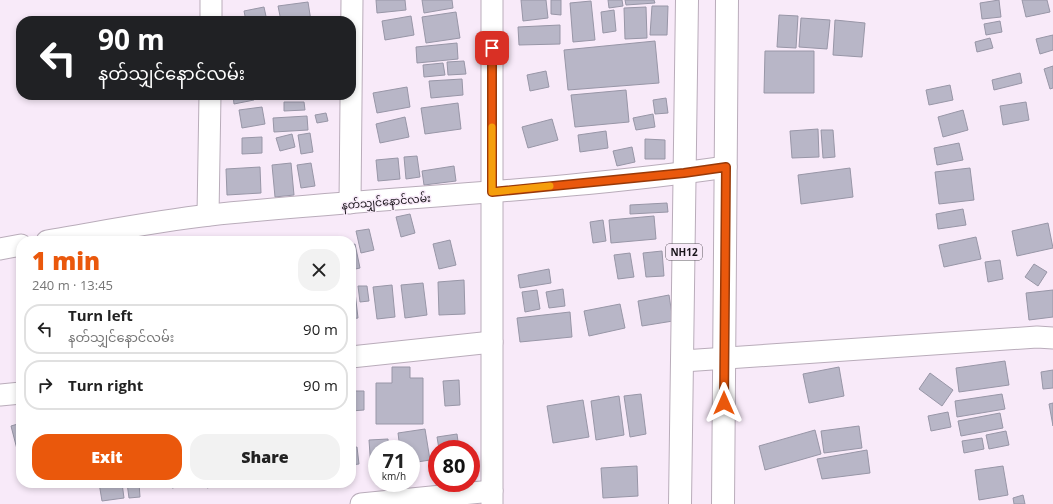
<!DOCTYPE html>
<html lang="en">
<head>
<meta charset="utf-8">
<style>
  :root { --surface:#fff; --page:#f2f2f2; --text:#222; --muted:#767676; --line:#e0e0e0; --accent:#ea580c }
  body { margin:0; font-family:"Open Sans","Noto Sans Myanmar",sans-serif; background:var(--page); color:var(--text); height:100vh; display:flex; flex-direction:column; font-size:15px; white-space:nowrap }
  * { box-sizing:border-box; margin:0 }
  p { font-size:13px; color:var(--muted) }
  .icon { flex:none; width:22px; height:22px; fill:none; stroke:currentColor; stroke-width:2; stroke-linecap:round; stroke-linejoin:round }
  .map { position:relative; flex:1; overflow:hidden }
  .drawer { position:absolute; left:16px; top:236px; width:340px; height:252px; display:flex; flex-direction:column; background:var(--surface); border-radius:16px; box-shadow:0 2px 6px #0003 }
  .drawer>* { flex:none }
  .top-card { position:absolute; left:16px; top:16px; width:340px; height:84px; border-radius:16px; box-shadow:0 2px 6px #0003; background:#202124; color:#fff; overflow:hidden }
  .speed { position:absolute; left:368px; top:440px; display:flex; gap:8px; font-size:20px; font-weight:700; text-align:center }
  .speed>* { display:grid; place-content:center; width:52px; height:52px; border-radius:50%; background:var(--surface); box-shadow:0 2px 6px #0003; line-height:1 }
  .speed small { font-size:10px; font-weight:400 }
  .speed .limit { border:6px solid #d22; background:#fff; color:#111 }
  .pin { position:absolute; display:grid; place-items:center; width:34px; height:34px; color:#fff; margin:-17px; border-radius:8px; box-shadow:0 2px 6px #0006 }
  .me { position:absolute; width:44px; margin:-22px; rotate:0deg; stroke-linejoin:round; filter:drop-shadow(0 0 3px #0008) }
  .turn { display:flex; align-items:center; gap:14px; height:84px; padding:0 16px; font-size:18px }
  .turn .icon { width:52px; height:52px; stroke-width:2.5 }
  .turn b { display:block; font-size:28px; line-height:34px }
  .round { display:grid; place-items:center; flex:none; width:42px; height:42px; border-radius:16px; background:var(--page) }
  .overview { display:flex; align-items:center; justify-content:space-between; height:68px; padding:0 16px }
  h1 { font-size:24px; font-weight:800; line-height:30px; color:var(--accent) }
  .action { display:flex; gap:8px; margin-top:auto; padding:8px 16px }
  .action a { flex:1; height:46px; border-radius:16px; background:var(--accent); color:#fff; font-size:16px; font-weight:800; line-height:46px; text-align:center }
  .action a+a { background:var(--page); color:var(--text) }
  ul { padding:0; list-style:none }
  li { display:flex; align-items:center; gap:12px; height:50px; margin:0 8px 6px; padding:0 8px; border:2px solid var(--line); border-radius:16px }
  li div { flex:1 }
  li b { display:block; font-size:15px }
  li em { font-style:normal }
  .map>svg:first-child { display:block }
  .building { fill:#b8b6c7; stroke:#9896a7 }
  .lines { fill:none; stroke-linecap:round; stroke-linejoin:round }
  .minor-casing { stroke:#b9acba; stroke-width:23 }
  .highway-casing { stroke:#b9acba; stroke-width:24 }
  .minor { stroke:#fff; stroke-width:21 }
  .highway { stroke:#fff; stroke-width:22 }
  .route-casing { stroke:#983908; stroke-width:10 }
  .route { stroke:#ea580c; stroke-width:7 }
  .slow { stroke:#f59e0b; stroke-width:7 }
  .labels { text-anchor:middle; dominant-baseline:central; stroke-width:3; stroke-linejoin:round; paint-order:stroke }
  .shield { fill:#f8eaf9; stroke:#5a545c; stroke-width:1 }
  .shield-label { font-size:10px; font-weight:bold; fill:#171318 }
  .street-label { font-size:11px; fill:#171318; stroke:#f8eaf9 }
</style>
</head>
<body>
<div class="map">
<svg width="1053" height="504" viewBox="0 0 1053 504">
  <rect width="100%" height="100%" fill="#f8eaf9"/>
  <g class="building">
    <polygon points="376,0 405,0 406,10 377,13"/>
    <polygon points="422,0 452,0 453,8 424,13"/>
    <polygon points="521,0 546,0 548,18 523,21"/>
    <polygon points="551,0 561,0 561,15 551,14"/>
    <polygon points="608,0 622,0 623,6 609,8"/>
    <polygon points="625,0 654,0 655,3 626,5"/>
    <polygon points="999,0 1001,17 982,19 980,3"/>
    <polygon points="1022,0 1047,0 1050,12 1026,17"/>
    <polygon points="591,1 595,40 573,42 570,3"/>
    <polygon points="308,2 311,21 281,21 278,6"/>
    <polygon points="652,6 668,6 667,35 650,35"/>
    <polygon points="264,7 267,21 246,21 244,11"/>
    <polygon points="646,7 647,38 625,39 624,8"/>
    <polygon points="614,10 616,31 603,33 601,12"/>
    <polygon points="456,12 460,38 426,43 422,17"/>
    <polygon points="779,15 798,16 796,48 777,47"/>
    <polygon points="411,16 414,35 385,40 382,21"/>
    <polygon points="801,18 830,20 827,49 799,47"/>
    <polygon points="835,20 865,23 862,57 833,55"/>
    <polygon points="1000,21 1002,32 986,35 984,24"/>
    <polygon points="560,25 560,44 519,45 518,27"/>
    <polygon points="1053,35 1053,50 1040,54 1036,39"/>
    <polygon points="990,38 993,48 977,52 975,42"/>
    <polygon points="655,41 659,83 568,90 564,50"/>
    <polygon points="457,43 458,59 417,63 416,47"/>
    <polygon points="765,51 814,51 814,93 764,93"/>
    <polygon points="464,61 466,74 448,75 447,62"/>
    <polygon points="443,63 445,75 424,77 423,65"/>
    <polygon points="1053,66 1053,88 1050,89 1044,69"/>
    <polygon points="546,71 549,87 530,91 527,75"/>
    <polygon points="1020,73 1022,83 994,90 992,80"/>
    <polygon points="462,79 463,95 431,98 429,81"/>
    <polygon points="950,85 953,100 929,105 926,90"/>
    <polygon points="407,87 410,107 377,113 373,93"/>
    <polygon points="626,90 629,122 575,127 571,95"/>
    <polygon points="233,95 253,95 254,100 234,104"/>
    <polygon points="666,98 668,113 655,114 653,100"/>
    <polygon points="284,102 304,102 305,110 284,111"/>
    <polygon points="1026,102 1029,120 1003,125 1000,106"/>
    <polygon points="458,103 461,129 425,134 421,108"/>
    <polygon points="262,107 265,124 242,128 239,110"/>
    <polygon points="963,110 968,130 943,137 938,117"/>
    <polygon points="326,113 328,121 317,123 315,115"/>
    <polygon points="653,114 655,127 636,130 633,118"/>
    <polygon points="307,116 308,130 274,132 273,118"/>
    <polygon points="405,117 409,137 380,143 376,124"/>
    <polygon points="552,119 558,140 528,148 522,127"/>
    <polygon points="818,129 819,157 792,158 790,131"/>
    <polygon points="821,130 833,130 835,157 823,158"/>
    <polygon points="606,131 608,148 580,152 578,135"/>
    <polygon points="310,133 313,152 301,154 298,135"/>
    <polygon points="292,134 295,147 280,151 276,138"/>
    <polygon points="262,137 262,153 242,154 242,138"/>
    <polygon points="645,139 665,140 665,159 645,159"/>
    <polygon points="959,143 963,160 937,165 934,148"/>
    <polygon points="632,147 635,162 617,166 613,151"/>
    <polygon points="417,156 420,177 406,179 404,157"/>
    <polygon points="398,158 400,179 378,181 376,160"/>
    <polygon points="291,163 294,195 275,197 272,165"/>
    <polygon points="311,163 315,186 301,188 297,165"/>
    <polygon points="454,166 456,181 424,185 422,171"/>
    <polygon points="260,167 261,193 227,195 226,169"/>
    <polygon points="850,168 853,197 801,204 798,175"/>
    <polygon points="970,168 974,200 939,204 935,172"/>
    <polygon points="667,203 668,212 630,214 630,205"/>
    <polygon points="963,209 966,225 938,229 936,214"/>
    <polygon points="410,214 415,233 401,237 396,217"/>
    <polygon points="654,216 656,239 611,243 609,220"/>
    <polygon points="603,220 606,241 593,243 590,222"/>
    <polygon points="1048,223 1053,248 1017,256 1012,231"/>
    <polygon points="369,229 374,250 361,253 356,231"/>
    <polygon points="976,237 981,259 944,267 939,245"/>
    <polygon points="450,240 456,265 439,269 433,244"/>
    <polygon points="355,244 360,268 351,270 351,245"/>
    <polygon points="662,251 664,276 646,277 643,253"/>
    <polygon points="630,253 634,277 618,279 614,255"/>
    <polygon points="1000,260 1003,279 988,282 985,262"/>
    <polygon points="1034,264 1047,272 1038,286 1025,277"/>
    <polygon points="549,269 551,283 520,288 518,275"/>
    <polygon points="464,280 465,314 439,315 438,282"/>
    <polygon points="423,283 427,315 405,318 401,285"/>
    <polygon points="392,285 395,317 377,319 373,287"/>
    <polygon points="358,286 367,286 369,301 360,302"/>
    <polygon points="563,289 565,306 549,308 546,292"/>
    <polygon points="537,290 540,309 525,312 522,292"/>
    <polygon points="1053,290 1053,317 1029,320 1026,293"/>
    <polygon points="351,292 355,292 358,318 351,319"/>
    <polygon points="669,295 673,321 642,326 638,301"/>
    <polygon points="620,304 625,328 589,336 584,311"/>
    <polygon points="570,312 572,337 520,342 517,318"/>
    <polygon points="21,329 21,353 17,330"/>
    <polygon points="1005,361 1009,385 959,392 956,368"/>
    <polygon points="392,367 410,367 410,378 423,378 423,424 376,424 376,383 392,383"/>
    <polygon points="839,367 844,396 809,403 803,374"/>
    <polygon points="1053,370 1053,388 1043,389 1041,372"/>
    <polygon points="930,373 953,390 942,406 919,389"/>
    <polygon points="459,380 460,405 445,406 443,381"/>
    <polygon points="351,391 364,391 364,410 351,411"/>
    <polygon points="641,394 646,434 630,437 624,396"/>
    <polygon points="1002,394 1005,409 957,417 955,401"/>
    <polygon points="619,396 624,435 596,440 591,401"/>
    <polygon points="583,400 589,437 553,443 547,406"/>
    <polygon points="1053,403 1053,426 1049,404"/>
    <polygon points="948,412 951,427 931,431 928,416"/>
    <polygon points="1000,413 1003,428 961,436 958,421"/>
    <polygon points="21,423 21,452 18,453 11,426"/>
    <polygon points="859,426 862,448 824,453 821,431"/>
    <polygon points="425,429 430,460 411,463 411,449 400,449 398,433"/>
    <polygon points="815,430 821,454 765,470 759,446"/>
    <polygon points="1006,431 1009,445 989,449 986,435"/>
    <polygon points="457,434 459,449 439,449 437,437"/>
    <polygon points="982,438 984,449 964,453 962,441"/>
    <polygon points="388,439 389,449 377,449 377,468 371,469 369,440"/>
    <polygon points="357,447 359,464 351,465 351,448"/>
    <polygon points="867,450 870,473 822,479 817,459"/>
    <polygon points="637,466 638,496 603,498 601,468"/>
    <polygon points="1003,466 1008,495 979,500 975,470"/>
    <polygon points="99,483 122,483 124,498 102,501"/>
    <polygon points="127,483 139,483 140,497 129,498"/>
    <polygon points="171,483 191,483 192,484 172,488"/>
    <polygon points="206,483 225,483 207,488"/>
    <polygon points="1023,495 1025,504 1014,504 1013,498"/>
  </g>
  <g class="lines">
    <defs>
      <g id="minor">
        <polyline points="211,21 211,0"/>
        <polyline points="350,203 352,0"/>
        <polyline points="208,215 210,95"/>
        <path d="M47,241C101,232 156,221 210,215C382,197 555,192 726,167"/>
        <polyline points="0,249 21,245"/>
        <polyline points="351,357 492,342"/>
        <polyline points="683,361 1037,337 1053,338"/>
        <polyline points="0,395 21,393"/>
        <polyline points="361,504 492,491"/>
        <polyline points="492,504 492,0"/>
      </g>
      <g id="highway">
        <polyline points="680,504 687,0"/>
        <polyline points="723,504 727,0"/>
      </g>
    </defs>
    <use href="#minor" class="minor-casing"/>
    <use href="#highway" class="highway-casing"/>
    <use href="#minor" class="minor"/>
    <use href="#highway" class="highway"/>
  </g>
  <g class="lines">
    <defs>
      <polyline id="route" points="492,48 492,192 684,173 726,167 724,403"/>
    </defs>
    <use href="#route" class="route-casing"/>
    <use href="#route" class="route"/>
    <polyline class="slow" points="492,127 492,192 550,186"/>
  </g>
  <g class="labels">
    <rect class="shield" x="666" y="244" width="36" height="16" rx="3"/>
    <g class="shield-label">
      <text x="684" y="252">NH12</text>
    </g>
    <g class="street-label">
      <text transform="translate(386 201) rotate(-5)">နတ်သျှင်နောင်လမ်း</text>
    </g>
  </g>
</svg>
<div class="speed"><div>71<small>km/h</small></div><div class="limit">80</div></div>
<div class="pin" style="left:492px;top:48px;background:#d93025"><svg class="icon" aria-label="arrive" viewBox="0 0 24 24"><path d="M6 21V4h12l-3 4 3 4H6"/></svg></div>
<svg class="me" style="left:724px;top:403px" viewBox="-20 -20 40 40"><path d="M0-17L14 15 0 8-14 15z" fill="#ea580c" stroke="#fff" stroke-width="4"/></svg>
<div class="top-card">
<div class="turn"><svg class="icon" aria-label="left" viewBox="0 0 24 24"><path d="M17 20v-9H6M10 6l-5 5 5 5"/></svg><div><b>90 m</b>နတ်သျှင်နောင်လမ်း</div></div>
</div>
<section class="drawer">
<div class="overview"><div><h1>1 min</h1><p>240 m · 13:45</p></div><a class="round"><svg class="icon" aria-label="close" viewBox="0 0 24 24"><path d="M6 6l12 12M18 6L6 18"/></svg></a></div>
<ul>
<li><svg class="icon" aria-label="left" viewBox="0 0 24 24"><path d="M17 20v-9H6M10 6l-5 5 5 5"/></svg><div><b>Turn left</b><p>နတ်သျှင်နောင်လမ်း</p></div><em>90 m</em></li>
<li><svg class="icon" aria-label="right" viewBox="0 0 24 24"><path d="M7 20v-9h11M14 6l5 5-5 5"/></svg><div><b>Turn right</b></div><em>90 m</em></li>
</ul>
<div class="action"><a>Exit</a><a>Share</a></div>
</section>
</div>
</body>
</html>
